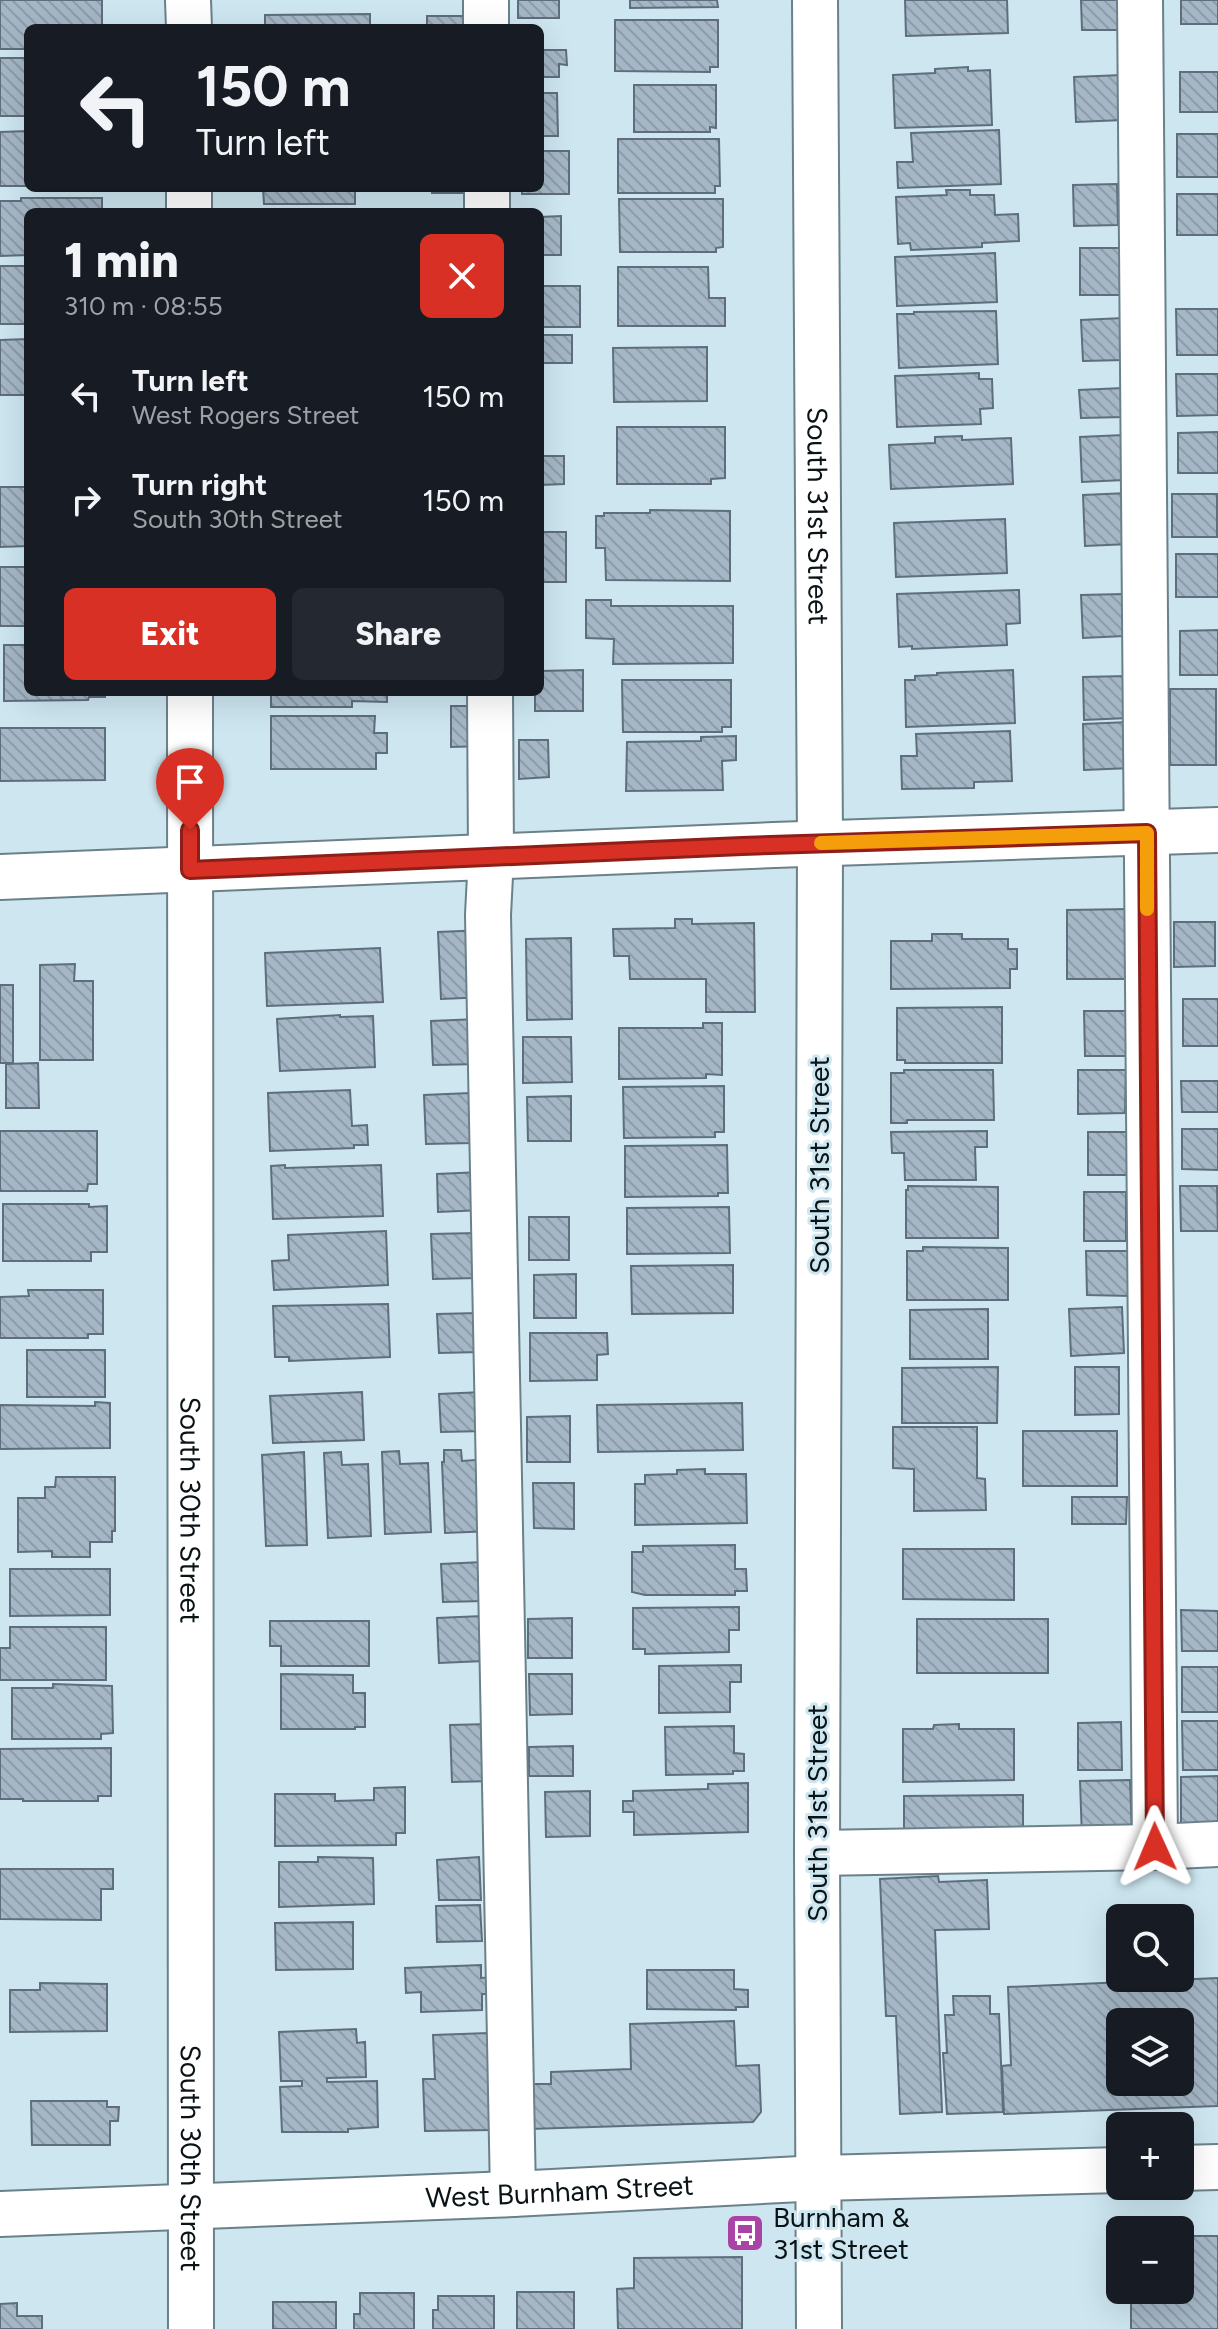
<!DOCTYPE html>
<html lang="en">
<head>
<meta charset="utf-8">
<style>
  :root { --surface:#171b24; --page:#242831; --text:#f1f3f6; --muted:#9ea1a6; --accent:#d93025 }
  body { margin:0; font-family:Figtree,sans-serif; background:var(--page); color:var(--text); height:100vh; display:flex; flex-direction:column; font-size:30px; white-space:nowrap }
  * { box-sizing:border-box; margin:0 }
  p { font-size:26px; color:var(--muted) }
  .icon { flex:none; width:44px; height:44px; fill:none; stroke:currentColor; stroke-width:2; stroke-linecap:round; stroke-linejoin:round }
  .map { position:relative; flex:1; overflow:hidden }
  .side { position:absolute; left:24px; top:208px; width:520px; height:488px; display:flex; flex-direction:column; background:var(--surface); border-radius:12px; box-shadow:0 8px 32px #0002 }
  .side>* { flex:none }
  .banner { position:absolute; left:24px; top:24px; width:520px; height:168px; border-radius:12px; box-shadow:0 8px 32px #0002; background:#171b24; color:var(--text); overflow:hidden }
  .fabs { position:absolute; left:1106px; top:1904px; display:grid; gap:16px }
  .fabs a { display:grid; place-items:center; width:88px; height:88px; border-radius:12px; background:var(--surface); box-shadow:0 8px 32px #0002; font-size:40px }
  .pin { position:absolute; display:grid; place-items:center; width:68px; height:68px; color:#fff; margin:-82px -34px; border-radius:50% 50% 50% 0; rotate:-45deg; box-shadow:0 0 8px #0007 }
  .pin .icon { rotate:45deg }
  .me { position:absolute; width:88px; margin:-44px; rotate:359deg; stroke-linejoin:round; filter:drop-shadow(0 0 6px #0008) }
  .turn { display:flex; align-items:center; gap:28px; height:168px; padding:0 40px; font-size:36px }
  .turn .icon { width:104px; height:104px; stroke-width:2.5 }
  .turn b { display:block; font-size:56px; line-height:68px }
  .round { display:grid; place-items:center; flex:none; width:84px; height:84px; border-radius:12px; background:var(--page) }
  .overview { display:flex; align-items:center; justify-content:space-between; height:136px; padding:0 40px }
  h1 { font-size:48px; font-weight:800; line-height:60px }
  .primary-button { display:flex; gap:16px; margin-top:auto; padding:16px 40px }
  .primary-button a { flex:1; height:92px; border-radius:12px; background:var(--accent); color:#fff; font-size:32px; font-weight:800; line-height:92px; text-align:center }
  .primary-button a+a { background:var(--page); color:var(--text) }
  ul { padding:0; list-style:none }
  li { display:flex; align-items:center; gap:24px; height:104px; padding:0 40px }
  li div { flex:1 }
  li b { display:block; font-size:30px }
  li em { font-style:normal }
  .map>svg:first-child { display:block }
  .building { fill:url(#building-back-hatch); stroke:#5e6e7c; stroke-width:2; fill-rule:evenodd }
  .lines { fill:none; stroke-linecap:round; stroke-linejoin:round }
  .minor-casing { stroke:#6b818a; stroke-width:48 }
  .minor { stroke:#fff; stroke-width:44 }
  .route-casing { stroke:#8d1f18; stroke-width:20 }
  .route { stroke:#d93025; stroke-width:14 }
  .slow { stroke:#f59e0b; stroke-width:14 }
  .labels { text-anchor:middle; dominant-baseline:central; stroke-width:6; stroke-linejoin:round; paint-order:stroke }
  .street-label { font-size:28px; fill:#0a1316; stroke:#cde6f0 }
  .poi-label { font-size:28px; fill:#0a1316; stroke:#cde6f0; text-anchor:start }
</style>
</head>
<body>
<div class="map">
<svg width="1218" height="2329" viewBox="0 0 1218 2329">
  <defs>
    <pattern id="building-back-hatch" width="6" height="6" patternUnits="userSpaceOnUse" patternTransform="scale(2)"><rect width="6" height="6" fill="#a5b7c6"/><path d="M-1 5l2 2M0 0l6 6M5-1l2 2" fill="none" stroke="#8d9ca9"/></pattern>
  </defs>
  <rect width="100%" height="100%" fill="#cde6f0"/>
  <g class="building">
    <polygon points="0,0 102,0 102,28 28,28 28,49 0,49"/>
    <rect x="518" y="0" width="41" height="18"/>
    <polygon points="630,0 717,0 718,7 630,8"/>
    <polygon points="905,0 1007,0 1008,33 906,36"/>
    <polygon points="1081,0 1127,0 1127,30 1082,30"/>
    <rect x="1181" y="0" width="37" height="24"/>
    <polygon points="370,14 370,28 265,28 265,15"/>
    <rect x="427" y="16" width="42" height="12"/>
    <polygon points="615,20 718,20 718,67 710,67 710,72 615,71"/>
    <polygon points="540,50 566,50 567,65 559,64 559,77 540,77"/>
    <rect x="0" y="58" width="28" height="58"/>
    <polygon points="968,67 968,71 990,70 992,125 895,128 893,75 935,73 935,69"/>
    <rect x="1180" y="72" width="38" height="40"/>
    <polygon points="1122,75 1123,120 1076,122 1074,77"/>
    <polygon points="634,85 716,85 716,128 710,127 710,132 634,132"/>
    <polygon points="540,93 557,93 558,136 540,136"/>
    <polygon points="999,130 1001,184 898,188 897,162 913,162 911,133"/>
    <polygon points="28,131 28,186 0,186 0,132"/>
    <rect x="1177" y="134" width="41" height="43"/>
    <polygon points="618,139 719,139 720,186 715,186 715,193 618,193"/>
    <polygon points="540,151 569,151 569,194 522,194 522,188 540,188"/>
    <polygon points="1117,184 1118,225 1074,226 1073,185"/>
    <polygon points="263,188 355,188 355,204 264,204"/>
    <rect x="432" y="188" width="44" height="5"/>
    <polygon points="946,190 970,190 970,195 994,195 995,215 1018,214 1019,241 982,243 982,247 911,250 910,243 898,244 896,197 947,195"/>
    <rect x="1177" y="194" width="41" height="41"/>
    <polygon points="21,198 102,198 102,212 28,212 28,255 0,256 0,201 21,201"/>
    <polygon points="619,199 723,199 723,247 716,248 716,252 620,252"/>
    <polygon points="561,216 561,255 540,255 540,217"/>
    <rect x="1080" y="248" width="42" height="47"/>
    <polygon points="995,253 997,302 897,306 895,257"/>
    <rect x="0" y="266" width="28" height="58"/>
    <polygon points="618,267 708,267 709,298 725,298 725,326 618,326"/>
    <rect x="540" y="286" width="40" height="41"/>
    <polygon points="1176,309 1218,309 1218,355 1177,355"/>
    <polygon points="996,311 998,364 899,368 897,314 914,314 914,312"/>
    <polygon points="1123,318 1124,360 1083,361 1081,320"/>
    <rect x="540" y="335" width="32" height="28"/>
    <polygon points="28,339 28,395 0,395 0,340"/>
    <polygon points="707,347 707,401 614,402 613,348"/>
    <polygon points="979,373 979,379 992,379 993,408 980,409 981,424 897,427 895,376"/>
    <polygon points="1176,374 1218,374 1218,415 1177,416"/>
    <polygon points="1123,388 1124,417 1081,418 1079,390"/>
    <polygon points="617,427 725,427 725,478 711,479 711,484 617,484"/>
    <polygon points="1218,432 1218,473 1178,473 1178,433"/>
    <polygon points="1123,435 1124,480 1082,482 1080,437"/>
    <polygon points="962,436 962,440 1011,438 1013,484 891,489 889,445 935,443 935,437"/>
    <polygon points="540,456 564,456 564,484 540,485"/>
    <polygon points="0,487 28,487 28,546 0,547"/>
    <polygon points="1128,493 1130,544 1085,546 1083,495"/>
    <rect x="1172" y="494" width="45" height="43"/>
    <polygon points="650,510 730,511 730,581 606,580 605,548 596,548 596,516 604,516 604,513 650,513"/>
    <polygon points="1005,519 1007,573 896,577 894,523"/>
    <rect x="540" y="532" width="26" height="50"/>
    <rect x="1176" y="554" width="42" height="43"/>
    <rect x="0" y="567" width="28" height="59"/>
    <polygon points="1019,590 1020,623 1006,624 1007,645 912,649 912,646 899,647 897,594"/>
    <polygon points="1123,594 1124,636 1083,638 1081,595"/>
    <polygon points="586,600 611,600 611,606 733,606 733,663 613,664 614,639 586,638"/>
    <polygon points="1218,630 1218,675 1180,675 1180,631"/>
    <polygon points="4,645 28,645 28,692 105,692 105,697 89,697 88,700 4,701"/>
    <polygon points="583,670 583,711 535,711 535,692 540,692 540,671"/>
    <polygon points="1013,670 1015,723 906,727 905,680 915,680 915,676 937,675 937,673"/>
    <polygon points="1127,676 1128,718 1084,720 1083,677"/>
    <polygon points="622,680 731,680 731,727 722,727 722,732 623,732"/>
    <rect x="1170" y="689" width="46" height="76"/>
    <polygon points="271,692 387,692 387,702 352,701 352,707 271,707"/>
    <polygon points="451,706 486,706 486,746 451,747"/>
    <polygon points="271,716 375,716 374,733 387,733 387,753 376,753 376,769 271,769"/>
    <polygon points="1129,722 1131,768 1084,770 1083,724"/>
    <polygon points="0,728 105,728 105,780 0,781"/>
    <polygon points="1010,731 1012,781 974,782 974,788 902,789 901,756 917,756 916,734"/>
    <polygon points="736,736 736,760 722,761 723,790 626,791 627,742 701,741 701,737"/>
    <polygon points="519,740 548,740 549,777 519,779"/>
    <polygon points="1129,909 1129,979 1067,979 1067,910"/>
    <polygon points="675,919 692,919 692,924 754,923 755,1012 706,1012 706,979 630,979 629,956 614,956 613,929 675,928"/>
    <polygon points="1174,922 1215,922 1215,966 1174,967"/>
    <polygon points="485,930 488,997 441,999 438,932"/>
    <polygon points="932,934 962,934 962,939 1008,939 1008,949 1017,949 1017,969 1010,969 1010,988 891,989 891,941 932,941"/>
    <polygon points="571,938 572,1019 527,1020 526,939"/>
    <polygon points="380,948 383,1002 267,1006 265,953"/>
    <polygon points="75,964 74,981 93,981 93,1060 40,1060 40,965"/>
    <rect x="0" y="985" width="13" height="78"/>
    <rect x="1183" y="999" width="35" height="47"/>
    <polygon points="1002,1007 1002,1063 905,1063 905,1060 897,1060 897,1008"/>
    <polygon points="1084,1011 1130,1011 1130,1056 1085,1056"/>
    <polygon points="340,1015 340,1017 373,1016 375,1067 280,1071 277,1019"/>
    <polygon points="478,1019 480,1064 433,1065 431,1021"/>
    <polygon points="703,1023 722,1023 722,1075 706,1074 706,1078 619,1079 619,1028 703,1028"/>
    <polygon points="523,1037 571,1037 572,1082 523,1083"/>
    <polygon points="38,1063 39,1108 6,1108 6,1064"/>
    <polygon points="904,1070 993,1070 994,1120 907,1120 907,1123 891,1123 891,1073 904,1073"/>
    <polygon points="1078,1070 1126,1070 1125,1113 1078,1114"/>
    <polygon points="1181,1081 1218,1081 1218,1112 1182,1112"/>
    <polygon points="724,1086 724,1132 715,1132 715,1137 624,1138 623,1087"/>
    <polygon points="350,1090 352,1126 367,1125 368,1145 354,1145 354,1148 270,1151 268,1093"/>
    <polygon points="470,1093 472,1143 426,1144 424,1095"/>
    <polygon points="571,1096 571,1141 528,1141 527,1097"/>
    <polygon points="1182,1129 1218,1129 1218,1170 1182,1169"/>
    <polygon points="0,1131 97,1131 97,1184 88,1184 87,1191 0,1191"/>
    <polygon points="987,1131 987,1147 975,1147 976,1180 905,1180 904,1153 892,1153 891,1132"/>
    <rect x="1088" y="1132" width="41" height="43"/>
    <polygon points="727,1145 728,1193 718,1193 718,1196 625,1197 625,1146"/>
    <polygon points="285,1165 285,1168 381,1165 383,1216 273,1219 271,1166"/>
    <polygon points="481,1172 483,1210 438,1212 437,1174"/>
    <polygon points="908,1186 998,1187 998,1238 906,1238 906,1190 908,1190"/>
    <polygon points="1180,1186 1217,1186 1218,1231 1181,1231"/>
    <rect x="1084" y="1192" width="42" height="49"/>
    <polygon points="3,1204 89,1204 89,1207 107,1206 107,1252 91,1252 91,1261 3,1261"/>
    <polygon points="729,1207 730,1253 627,1254 627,1208"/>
    <rect x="529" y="1217" width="40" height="43"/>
    <polygon points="386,1231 388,1285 274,1290 272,1261 289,1260 288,1235"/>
    <polygon points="476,1233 478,1278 433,1279 431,1234"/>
    <polygon points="923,1247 1008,1248 1008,1300 907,1300 907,1251 923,1251"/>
    <polygon points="1086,1251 1130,1251 1131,1296 1087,1295"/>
    <polygon points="733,1265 733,1313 632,1314 631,1266"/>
    <polygon points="576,1274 576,1318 534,1318 534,1275"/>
    <polygon points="28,1290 103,1290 103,1334 88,1334 88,1338 0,1338 0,1297 29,1296"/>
    <polygon points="388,1304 390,1357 289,1361 289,1357 275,1357 273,1306"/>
    <polygon points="1122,1307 1124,1353 1071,1356 1069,1309"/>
    <polygon points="988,1309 988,1359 910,1359 910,1310"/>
    <polygon points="478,1313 480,1352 439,1353 437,1314"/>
    <polygon points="530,1333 607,1333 608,1354 597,1355 597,1380 530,1381"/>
    <rect x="27" y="1350" width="78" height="47"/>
    <polygon points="998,1367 997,1423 902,1423 902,1368"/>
    <polygon points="1075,1367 1119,1367 1119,1414 1075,1415"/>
    <polygon points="362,1392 364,1440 273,1443 270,1396"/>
    <polygon points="483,1392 485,1431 441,1432 439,1394"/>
    <polygon points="95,1402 110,1403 110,1448 0,1449 0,1405 95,1406"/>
    <polygon points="742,1403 743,1450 598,1452 597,1405"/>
    <polygon points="570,1416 570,1462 527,1462 527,1417"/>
    <polygon points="893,1427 977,1427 977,1478 985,1479 986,1510 914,1511 914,1469 893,1468"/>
    <rect x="1023" y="1431" width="94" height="55"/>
    <polygon points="444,1450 461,1450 462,1461 489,1459 492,1531 445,1533 442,1462 444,1462"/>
    <polygon points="399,1451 400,1464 428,1463 431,1532 385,1534 382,1452"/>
    <polygon points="304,1452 307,1545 266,1546 262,1455"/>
    <polygon points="341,1452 342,1465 368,1464 371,1536 328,1538 324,1453"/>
    <polygon points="705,1469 705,1474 746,1474 747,1523 635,1525 635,1484 645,1484 645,1475 677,1474 677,1470"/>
    <polygon points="56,1477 115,1477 115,1531 112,1531 112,1542 90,1542 90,1557 52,1557 52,1551 18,1552 18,1498 45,1498 45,1487 55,1487"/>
    <polygon points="533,1483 574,1483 574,1529 534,1528"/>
    <polygon points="1072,1497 1127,1497 1126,1524 1072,1524"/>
    <polygon points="735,1545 735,1569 746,1569 747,1591 735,1591 735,1595 645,1595 632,1592 632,1552 643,1552 643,1546"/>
    <polygon points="903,1549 1014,1549 1014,1600 903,1599"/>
    <polygon points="483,1562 484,1601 443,1602 441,1564"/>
    <polygon points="10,1569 110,1569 110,1615 10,1616"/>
    <polygon points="739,1607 739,1630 729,1630 729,1652 645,1654 645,1649 633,1649 633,1608"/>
    <polygon points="1181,1610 1218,1611 1218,1651 1182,1651"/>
    <polygon points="482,1616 484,1661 439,1663 437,1618"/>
    <polygon points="572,1618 572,1658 528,1658 528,1619"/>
    <rect x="917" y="1619" width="131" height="54"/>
    <polygon points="270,1621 369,1621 369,1666 281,1666 281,1646 270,1646"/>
    <polygon points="10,1627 106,1627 106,1680 0,1680 0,1648 10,1648"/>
    <polygon points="741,1665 741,1682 730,1682 730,1712 659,1713 659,1666"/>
    <rect x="1182" y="1667" width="36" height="45"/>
    <polygon points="281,1674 353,1675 353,1693 365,1693 365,1727 355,1727 355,1729 281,1729"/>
    <polygon points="529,1674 572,1674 572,1714 530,1715"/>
    <polygon points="53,1684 112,1686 113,1733 101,1734 101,1739 12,1739 12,1688 53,1688"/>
    <polygon points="1182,1721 1218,1721 1218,1770 1183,1770"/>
    <polygon points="1121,1722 1122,1770 1078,1770 1078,1723"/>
    <polygon points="490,1724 493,1781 452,1782 450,1725"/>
    <polygon points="959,1724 959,1729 1014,1729 1014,1780 903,1782 903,1729 933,1729 934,1725"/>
    <polygon points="734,1726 734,1753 744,1754 744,1771 733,1771 733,1774 666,1775 665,1727"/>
    <polygon points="573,1746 573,1776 529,1776 529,1747"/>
    <polygon points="111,1748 111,1796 98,1796 98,1801 23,1801 23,1799 0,1799 0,1749"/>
    <polygon points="1218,1776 1218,1836 1181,1836 1181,1777"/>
    <polygon points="1130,1780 1132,1837 1082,1838 1080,1781"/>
    <polygon points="748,1783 748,1832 634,1835 634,1812 623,1812 623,1801 633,1801 633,1791 708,1789 708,1784"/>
    <polygon points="405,1787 405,1833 396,1833 396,1845 275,1846 275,1794 335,1794 335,1801 374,1800 374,1788"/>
    <polygon points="590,1791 590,1836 546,1837 545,1792"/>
    <polygon points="1023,1795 1023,1841 904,1847 904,1796"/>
    <polygon points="318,1857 373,1858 374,1904 279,1907 279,1862 318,1862"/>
    <polygon points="479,1857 481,1900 439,1900 437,1860"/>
    <polygon points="0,1869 113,1869 113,1889 101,1889 101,1920 0,1919"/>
    <polygon points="938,1876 939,1882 987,1880 989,1929 935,1930 942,2112 900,2114 896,2016 886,2016 880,1879"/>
    <polygon points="480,1905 482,1941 437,1942 436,1906"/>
    <polygon points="353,1922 353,1969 276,1970 275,1923"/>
    <polygon points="481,1965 481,1978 494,1977 493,1994 482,1994 482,2010 421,2012 421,1992 406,1993 405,1968"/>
    <polygon points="647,1970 734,1970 734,1989 748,1990 748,2007 736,2007 736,2010 647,2009"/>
    <path d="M1218,1978V2106L1004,2114L1002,2066L1011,2065L1008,1987ZM1120,2022H1180V2082H1120Z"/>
    <polygon points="40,1983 107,1984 107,2031 10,2032 10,1990 40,1990"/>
    <polygon points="953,1996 990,1996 990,2014 999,2014 1003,2112 947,2114 943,2053 947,2053 945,2015 954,2015"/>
    <polygon points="734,2021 736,2066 759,2065 761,2112 753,2122 529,2129 527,2084 551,2084 551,2072 631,2069 630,2024"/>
    <polygon points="356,2029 357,2043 365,2042 366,2077 327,2078 327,2082 377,2081 378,2127 348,2129 348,2132 282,2132 280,2087 302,2086 302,2081 281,2081 279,2032"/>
    <polygon points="488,2033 492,2130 425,2131 423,2079 435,2079 433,2035"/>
    <polygon points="31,2101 107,2101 107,2107 119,2107 118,2121 110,2121 110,2145 32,2145"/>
    <polygon points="1180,2236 1218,2236 1218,2329 1131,2329 1131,2290 1180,2290"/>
    <polygon points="742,2257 742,2329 618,2329 617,2289 634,2288 634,2258"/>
    <rect x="517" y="2292" width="57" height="37"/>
    <polygon points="360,2293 414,2293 414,2329 354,2329 354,2314 360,2314"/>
    <polygon points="438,2296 494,2296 494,2329 433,2329 433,2310 438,2310"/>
    <rect x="273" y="2302" width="63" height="27"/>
    <polygon points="17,2303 17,2316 42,2316 42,2329 0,2329 0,2304"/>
  </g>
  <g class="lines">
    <defs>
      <g id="minor">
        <polyline points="188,0 189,28"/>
        <polyline points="486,0 486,28"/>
        <path id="s1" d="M815,0L820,843L817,1853L819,2329"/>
        <polyline points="1140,0 1155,1847"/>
        <polyline points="189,188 189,212"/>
        <polyline points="487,188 487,212"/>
        <path id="s2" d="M190,692L191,2329"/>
        <polyline points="490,692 491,856 488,915 513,2194"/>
        <polyline points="0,877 774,845 1218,830"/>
        <polyline points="817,1853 1155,1847 1218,1844"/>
        <polyline points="1180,2168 1218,2167"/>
        <path id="s3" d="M0,2214L513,2194L820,2178L1120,2170"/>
      </g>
    </defs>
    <use href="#minor" class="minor-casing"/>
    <use href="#minor" class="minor"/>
  </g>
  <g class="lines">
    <defs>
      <polyline id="route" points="190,830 190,870 742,846 1147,833 1155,1847"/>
    </defs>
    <use href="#route" class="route-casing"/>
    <use href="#route" class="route"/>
    <polyline class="slow" points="821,843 1147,833 1147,909"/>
  </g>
  <defs>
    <symbol id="bus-square" viewBox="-11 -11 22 22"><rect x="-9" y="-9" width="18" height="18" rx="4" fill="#aa43a6" stroke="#cde6f0"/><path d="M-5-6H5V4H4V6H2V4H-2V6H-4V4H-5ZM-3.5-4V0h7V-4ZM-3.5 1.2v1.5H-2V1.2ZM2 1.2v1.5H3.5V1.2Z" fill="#fff"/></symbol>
  </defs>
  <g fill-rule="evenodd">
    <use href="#bus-square" x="723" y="2211" width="44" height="44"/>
  </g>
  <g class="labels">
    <g class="street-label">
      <text stroke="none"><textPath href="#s1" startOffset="516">South 31st Street</textPath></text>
      <text transform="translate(819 1165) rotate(-90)">South 31st Street</text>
      <text stroke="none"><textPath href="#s2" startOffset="818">South 30th Street</textPath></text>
      <text transform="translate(817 1813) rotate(-90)">South 31st Street</text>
      <text stroke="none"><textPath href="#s2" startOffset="1466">South 30th Street</textPath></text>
      <text stroke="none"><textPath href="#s3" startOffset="560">West Burnham Street</textPath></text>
    </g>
    <g class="poi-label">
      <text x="773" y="2217">Burnham &amp;<tspan x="773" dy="32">31st Street</tspan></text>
    </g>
  </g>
</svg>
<div class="fabs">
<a><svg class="icon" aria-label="search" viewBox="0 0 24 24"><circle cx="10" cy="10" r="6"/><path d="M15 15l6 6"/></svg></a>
<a><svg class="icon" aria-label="layers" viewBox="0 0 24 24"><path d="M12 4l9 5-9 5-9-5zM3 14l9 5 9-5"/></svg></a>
<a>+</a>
<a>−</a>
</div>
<div class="pin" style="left:190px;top:830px;background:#d93025"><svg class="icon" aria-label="arrive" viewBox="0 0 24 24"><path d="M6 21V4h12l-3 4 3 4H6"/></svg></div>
<svg class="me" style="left:1155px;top:1847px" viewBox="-20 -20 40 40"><path d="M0-17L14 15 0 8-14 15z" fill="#d93025" stroke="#fff" stroke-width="4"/></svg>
<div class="banner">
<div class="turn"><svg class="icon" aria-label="left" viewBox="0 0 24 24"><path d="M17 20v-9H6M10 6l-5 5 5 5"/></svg><div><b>150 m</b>Turn left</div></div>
</div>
<section class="side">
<div class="overview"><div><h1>1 min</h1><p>310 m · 08:55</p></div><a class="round" style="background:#d93025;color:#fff"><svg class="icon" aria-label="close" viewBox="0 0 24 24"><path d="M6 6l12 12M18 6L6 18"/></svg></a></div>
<ul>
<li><svg class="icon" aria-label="left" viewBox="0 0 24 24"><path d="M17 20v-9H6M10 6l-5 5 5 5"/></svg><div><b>Turn left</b><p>West Rogers Street</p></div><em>150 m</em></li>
<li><svg class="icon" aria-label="right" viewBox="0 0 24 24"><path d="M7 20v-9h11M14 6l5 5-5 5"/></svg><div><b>Turn right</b><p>South 30th Street</p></div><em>150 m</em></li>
</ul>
<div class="primary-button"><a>Exit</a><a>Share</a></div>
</section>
</div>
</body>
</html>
